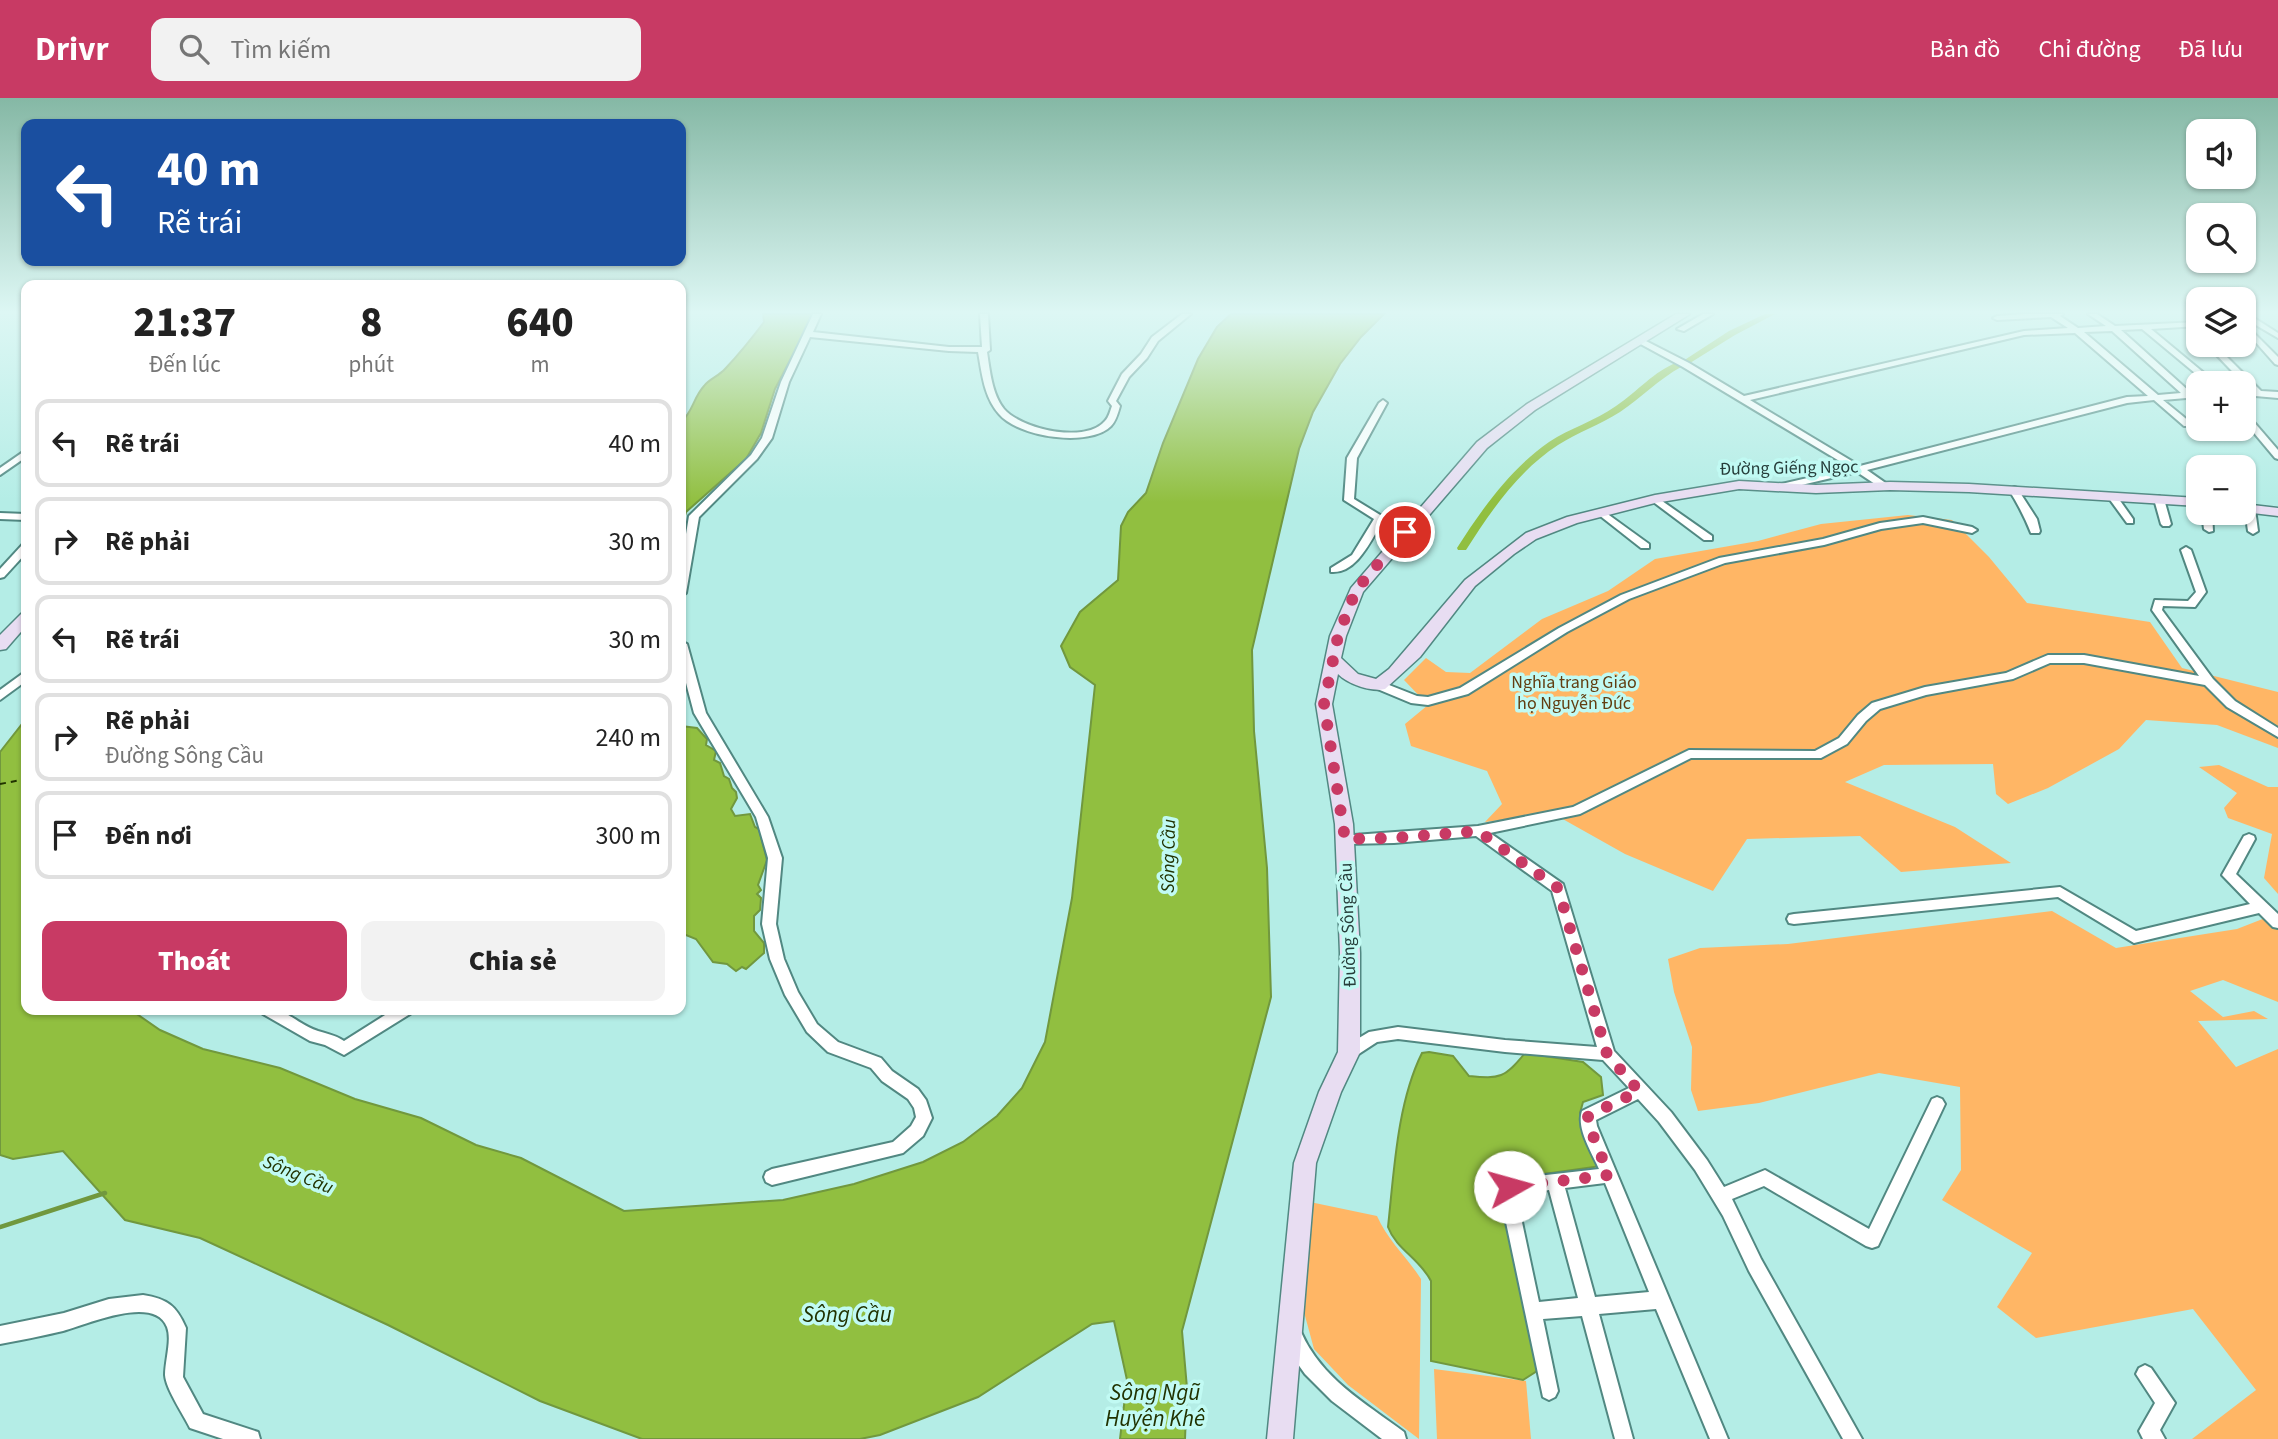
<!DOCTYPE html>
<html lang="vi">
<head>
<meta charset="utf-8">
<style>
  :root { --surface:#fff; --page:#f2f2f2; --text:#222; --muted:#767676; --line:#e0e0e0; --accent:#c83a64 }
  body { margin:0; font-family:"Source Sans 3",sans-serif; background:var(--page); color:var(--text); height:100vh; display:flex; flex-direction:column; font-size:26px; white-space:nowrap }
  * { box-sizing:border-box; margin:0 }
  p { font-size:23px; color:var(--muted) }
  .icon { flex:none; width:38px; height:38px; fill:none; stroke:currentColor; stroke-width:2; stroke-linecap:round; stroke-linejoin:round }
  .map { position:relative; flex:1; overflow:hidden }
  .panel { position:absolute; left:21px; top:182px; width:665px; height:735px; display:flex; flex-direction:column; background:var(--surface); border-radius:14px; box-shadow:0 2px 5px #0004 }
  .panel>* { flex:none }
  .hud { position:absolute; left:21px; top:21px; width:665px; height:147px; border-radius:14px; box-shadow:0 2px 5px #0004; background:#1a4fa0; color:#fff; overflow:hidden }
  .buttons { position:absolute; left:2186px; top:21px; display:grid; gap:14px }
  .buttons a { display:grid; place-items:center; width:70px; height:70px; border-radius:14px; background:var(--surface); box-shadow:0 2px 5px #0004; font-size:35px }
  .pin { position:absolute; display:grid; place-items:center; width:60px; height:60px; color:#fff; margin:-30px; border:4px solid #fff; border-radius:50%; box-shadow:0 2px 7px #0007 }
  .me { position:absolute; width:77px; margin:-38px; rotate:83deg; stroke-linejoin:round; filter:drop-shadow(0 0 5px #0008) }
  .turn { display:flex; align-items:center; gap:24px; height:147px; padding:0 21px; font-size:32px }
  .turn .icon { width:91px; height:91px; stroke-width:2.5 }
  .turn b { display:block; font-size:49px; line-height:60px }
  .eta { display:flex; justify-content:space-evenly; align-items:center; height:119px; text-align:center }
  .eta b { font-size:42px; font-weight:800; line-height:49px }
  .primary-button { display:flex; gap:14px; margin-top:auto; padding:14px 21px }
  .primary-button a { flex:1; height:80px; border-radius:14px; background:var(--accent); color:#fff; font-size:28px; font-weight:800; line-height:80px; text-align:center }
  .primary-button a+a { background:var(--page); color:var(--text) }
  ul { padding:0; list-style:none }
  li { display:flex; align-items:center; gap:21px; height:88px; margin:0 14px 10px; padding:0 7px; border:4px solid var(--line); border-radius:14px }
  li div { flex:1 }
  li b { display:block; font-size:26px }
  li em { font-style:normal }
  header { display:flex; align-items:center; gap:42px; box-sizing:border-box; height:98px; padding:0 35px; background:var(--accent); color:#fff }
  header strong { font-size:33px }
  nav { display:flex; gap:38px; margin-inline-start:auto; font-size:24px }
  .search { width:490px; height:63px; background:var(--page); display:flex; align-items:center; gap:18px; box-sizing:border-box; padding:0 24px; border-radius:14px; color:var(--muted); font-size:26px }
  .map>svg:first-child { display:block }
  .green { fill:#ffb665 }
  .water { fill:#91bf40; stroke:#71983e; stroke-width:2 }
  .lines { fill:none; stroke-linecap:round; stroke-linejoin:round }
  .stream { stroke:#71983e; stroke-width:4.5 }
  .canal { fill:#91bf40; fill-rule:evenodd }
  .ferry { stroke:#213200; stroke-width:2; stroke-dasharray:6 5; stroke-linecap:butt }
  .minor-casing { stroke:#518882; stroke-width:4 }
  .secondary-casing { stroke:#518882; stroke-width:3 }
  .minor { fill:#fff; fill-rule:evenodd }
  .secondary { fill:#e8ddf2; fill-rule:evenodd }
  .route { stroke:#c83a64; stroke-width:12; stroke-dasharray:0 21.6 }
  .labels { text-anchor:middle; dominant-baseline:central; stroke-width:7; stroke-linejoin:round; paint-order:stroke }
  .street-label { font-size:18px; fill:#263d3a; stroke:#c1faf3 }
  .park-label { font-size:18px; fill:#623e11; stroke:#c1faf3 }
  .water-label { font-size:19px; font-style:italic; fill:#213200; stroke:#c1faf3 }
  .near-water-label { font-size:23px; font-style:italic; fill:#213200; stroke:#c1faf3 }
</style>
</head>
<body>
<header>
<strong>Drivr</strong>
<div class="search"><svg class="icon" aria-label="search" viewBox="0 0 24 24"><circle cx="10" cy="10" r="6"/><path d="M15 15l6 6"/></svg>Tìm kiếm</div>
<nav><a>Bản đồ</a><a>Chỉ đường</a><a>Đã lưu</a></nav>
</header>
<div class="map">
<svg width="2278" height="1341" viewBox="0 0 2278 1341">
  <rect width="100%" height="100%" fill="#b4ede6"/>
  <g class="green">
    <polygon points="1908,417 1952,422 1989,459 2027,505 2150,524 2182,570 2278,594 2278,650 2217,627 2146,622 2119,651 2048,690 2008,706 1996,696 1993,666 1884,667 1845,684 1955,729 2011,765 1901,774 1860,738 1747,741 1713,793 1625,756 1552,715 1485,724 1502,706 1487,673 1411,648 1405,626 1428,607 1404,582 1426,560 1446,574 1470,575 1542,521 1608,493 1655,461 1758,443 1821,426"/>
    <polygon points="2219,667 2268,689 2278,689 2278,796 2264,780 2272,736 2228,720 2224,710 2237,695 2199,669"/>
    <polygon points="2052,813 2116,850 2237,831 2278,815 2278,904 2223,882 2190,893 2223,919 2254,913 2268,921 2198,923 2236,969 2278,951 2278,1341 2192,1341 2256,1292 2193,1211 2036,1240 1997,1209 2032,1155 1942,1102 1961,1072 1960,989 1879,975 1759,1005 1698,1013 1691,992 1692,949 1674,894 1668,861 1700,850 1788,846"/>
    <path d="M1310,1104L1377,1118C1388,1143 1407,1159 1421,1181L1419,1341L1348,1287L1314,1251L1301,1203Z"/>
    <polygon points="1434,1271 1526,1283 1531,1341 1437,1341"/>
  </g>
  <g class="water">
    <path d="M763,216H814L775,291L761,335L746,361L686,414L681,432V324C693,314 693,300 704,288C709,281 719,278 725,271C739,256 752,240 764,224Z"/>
    <polygon points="1231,216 1384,216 1361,239 1340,266 1313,314 1299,351 1252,552 1254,633 1267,770 1271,899 1182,1233 1187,1290 1185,1341 1120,1341 1127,1282 1114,1223 1092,1226 978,1299 880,1337 860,1341 642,1341 540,1303 388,1227 200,1140 125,1122 63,1053 13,1061 0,1057 0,654 26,621 26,912 131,912 160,932 203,951 280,970 355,1001 421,1020 476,1047 521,1060 624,1113 783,1102 854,1086 923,1064 963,1044 997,1018 1022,990 1045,944 1072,800 1095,587 1070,569 1061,548 1080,514 1118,482 1121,428 1128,414 1146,395 1163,345 1198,261 1217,229"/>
    <polygon points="681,628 697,630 707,641 706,647 716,653 714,662 720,665 724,678 729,681 732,690 736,694 737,700 731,711 735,718 750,716 755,729 759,731 767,762 758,787 761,792 757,796 761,800 760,812 754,818 754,833 764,845 764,855 746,871 742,869 736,873 727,866 713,864 696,841 681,835"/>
    <path d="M1429,954L1453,958L1469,978C1500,981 1505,980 1525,955L1583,964L1601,979L1603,997L1583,1004L1580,1015L1601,1068L1509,1081L1503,1094L1537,1273L1523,1282L1431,1263V1183C1420,1161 1396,1151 1388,1129C1394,1074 1397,1005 1422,955Z"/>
  </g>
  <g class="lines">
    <polyline class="stream" points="0,1129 105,1095"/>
    <g class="canal">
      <polygon points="1765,216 1775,216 1735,237 1690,265 1683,263 1729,233"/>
      <path d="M1678,264L1681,265V269C1659,281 1641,300 1620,314C1600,327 1578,334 1558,347C1518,373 1491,413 1466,452H1458L1457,450C1482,411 1510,371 1549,344C1570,330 1595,323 1616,308C1637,294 1654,273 1678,264Z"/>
    </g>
    <polyline class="ferry" points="0,686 26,681"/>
    <defs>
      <g id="minor">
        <path d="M813,216H821L813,234L949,249H982L980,216H988L990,252L987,254C990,273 992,296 1004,311C1021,331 1086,346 1105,323C1109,319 1110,313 1112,308L1108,303L1122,276L1141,256L1152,239L1182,216H1191L1158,243L1147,260L1129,279L1116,303L1120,308C1118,315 1116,323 1111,328C1089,350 1018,339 999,316C984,299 982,276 978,254L949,253L810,239L789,284L772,340L757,361L699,419L686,495L681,498V466L689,418L751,357L762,340L781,284Z"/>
        <polygon points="1703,216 1713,216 1684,233 1677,231"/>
        <path d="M2024,216H2063L2060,218L2078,230L2106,228L2088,216H2097L2115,228L2198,224V228L2151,231L2216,285H2207L2142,231L2121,232L2190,294L2198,293V299L2163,302L2190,324V328H2184L2154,302L2127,305L1867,372L1887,386V390H1881L1857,374L1780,392L1777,391V387L1851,370L1683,269L1635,243L1642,241L1689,265L1744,298L2024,233L2068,230L2051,219L1997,222L1993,220L1997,218ZM2112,233L2181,295L2158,297L2084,234ZM2075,235L2148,298L2127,299L1860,368L1750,302L2024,237Z"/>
        <polygon points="2244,216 2248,216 2278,235 2278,240 2244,220"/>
        <polygon points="2244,225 2278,259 2278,267 2275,266 2244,231"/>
        <polygon points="2207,247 2215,247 2261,293 2278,294 2278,300 2244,297 2244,293 2251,293"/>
        <path d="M1383,302L1387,305L1357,360L1354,401L1390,423L1398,449L1397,451H1389L1381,426C1370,444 1356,476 1331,474V470L1352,457L1374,421L1344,402L1347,360L1379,305Z"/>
        <polygon points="2244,315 2247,316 2278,352 2278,361 2275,360 2244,323"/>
        <polygon points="26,352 26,359 0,377 0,370"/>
        <path d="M2014,389L2017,390L2037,421L2040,433L2039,435H2031C2025,420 2018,406 2009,392Z"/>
        <polygon points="2113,396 2116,397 2133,421 2133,425 2127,425 2108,399"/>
        <polygon points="1655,398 1712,438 1712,442 1704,442 1652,403 1650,401"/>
        <polygon points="2159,398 2164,401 2171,426 2169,428 2163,428 2161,426 2154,401"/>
        <polygon points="2250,408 2255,411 2258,433 2253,436 2248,433 2245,411"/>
        <polygon points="1602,412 1649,446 1649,450 1641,450 1599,417 1599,413"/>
        <polygon points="0,415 26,416 26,422 0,421"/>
        <polygon points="2202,415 2212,415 2213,433 2209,434 2204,431"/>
        <polygon points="1923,419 1972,429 1977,432 1972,435 1923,425 1881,431 1824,447 1725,465 1629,501 1567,534 1468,596 1428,607 1411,605 1375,590 1373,587 1379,583 1417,598 1428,599 1460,590 1559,530 1621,497 1719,460 1823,441 1880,425"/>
        <polygon points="26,446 26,455 4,479 0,480 0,471 22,447"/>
        <path d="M2186,449L2191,452L2206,494L2195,509L2163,508L2162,512L2213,581L2235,603L2278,630V639L2227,609L2205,587L2084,565H2050L2013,581L1926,597L1880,611L1866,623L1847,646L1821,660H1691L1580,716L1490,735L1563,786L1614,953L1671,1014L1707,1062L1724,1089L1765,1072L1869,1131L1932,1001L1937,999L1942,1001L1945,1006L1878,1148L1872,1150L1866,1148L1764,1088L1732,1101L1761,1161L1862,1341H1843L1749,1173L1723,1118L1695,1072L1659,1024L1638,1001L1596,1022L1597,1028L1728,1341H1710L1656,1211L1599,1216L1633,1341H1615L1582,1218L1543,1221L1558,1293L1555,1299L1549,1302L1543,1299L1500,1096L1504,1084L1510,1081L1599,1071C1592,1055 1576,1030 1582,1013L1629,990L1603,962L1505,954L1398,941L1377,944L1354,959L1349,960L1344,959L1342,954L1344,949L1369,934L1398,929L1505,942L1597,949L1552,793L1476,738L1394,745L1345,746L1340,744L1339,741L1340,738L1478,728L1573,709L1689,652L1815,653L1839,640L1858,617L1872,605L1925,589L2006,575L2048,557H2084L2199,578L2152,512L2155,502L2188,503L2196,494L2181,452ZM1605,1085L1649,1194L1595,1199L1565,1090ZM1549,1092L1578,1200L1539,1204L1516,1096Z"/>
        <polygon points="681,543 687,546 706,615 768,719 782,760 776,826 784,861 798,894 817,926 838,944 881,960 892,973 918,991 926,1002 932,1020 923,1038 903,1055 772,1087 766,1084 764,1079 766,1074 772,1071 893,1044 911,1028 916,1019 914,1010 908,1001 882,983 871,970 828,954 807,934 785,897 770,861 762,826 768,760 756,719 694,615 681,566"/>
        <polygon points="26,573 26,583 0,602 0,592"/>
        <polygon points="2249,736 2254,738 2255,741 2236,776 2278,816 2278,830 2273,829 2259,815 2134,845 2058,799 1794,826 1789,825 1787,821 1789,817 1794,816 2060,789 2136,833 2250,806 2222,777 2244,738"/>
        <path d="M261,912C292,911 292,924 318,933C328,936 335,937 344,943L393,912H412L410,916L344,957L325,947L310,943L263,916Z"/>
        <path d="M143,1197C167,1201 176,1207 186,1230L183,1279L203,1316L258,1334L260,1341H223L190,1330C183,1316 166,1291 165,1277C165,1262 172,1242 167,1229C154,1196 86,1227 63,1233C42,1238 21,1242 0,1246V1228L64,1215L109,1201Z"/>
        <path d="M1295,1231L1301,1234C1321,1280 1365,1305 1404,1334L1406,1341H1382L1332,1303L1305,1276L1295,1262L1286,1240L1289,1234Z"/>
        <polygon points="2145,1267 2151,1270 2175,1305 2160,1332 2165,1341 2143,1341 2139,1333 2155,1305 2136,1276 2139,1270"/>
      </g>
      <g id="secondary">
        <path d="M1676,216H1690L1535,312L1487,350L1363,494L1346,538L1341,560L1358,576L1376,581L1389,571L1465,482L1526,435L1567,419L1655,397L1739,383L1816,387L1890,384L1969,386L2198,400V408L1969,394L1890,392L1816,395L1739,391L1655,405L1577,425L1536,441L1514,456L1475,488L1420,559L1385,591C1370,594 1348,586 1338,576L1332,606L1353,726L1360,855V954L1341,994L1316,1065L1293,1341H1267L1294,1065L1319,994L1338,954L1340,855L1335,726L1316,606L1330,538L1351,490L1477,344L1527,306Z"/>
        <polygon points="2244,406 2278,410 2278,418 2244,414"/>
        <polygon points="26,514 26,528 6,551 0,552 0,537 21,516"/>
      </g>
    </defs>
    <use href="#minor" class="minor-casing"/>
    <use href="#secondary" class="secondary-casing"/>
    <use href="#minor" class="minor"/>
    <use href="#secondary" class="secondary"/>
  </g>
  <linearGradient id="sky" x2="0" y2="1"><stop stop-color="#85b8a5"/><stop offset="0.53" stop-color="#ddf7f4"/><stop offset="1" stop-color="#ddf7f4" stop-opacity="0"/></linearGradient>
  <rect width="2278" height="404" fill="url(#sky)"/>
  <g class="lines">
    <polyline class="route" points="1405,434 1356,492 1338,538 1324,606 1345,741 1394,740 1478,733 1558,790 1607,956 1639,993 1588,1018 1589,1028 1609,1077 1510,1089"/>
  </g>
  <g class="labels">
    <g class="street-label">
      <text transform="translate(1789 370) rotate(-1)">Đường Giếng Ngọc</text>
      <text transform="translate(1348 827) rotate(-92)">Đường Sông Cầu</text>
    </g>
    <g class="park-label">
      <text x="1574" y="584">Nghĩa trang Giáo<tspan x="1574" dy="21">họ Nguyễn Đức</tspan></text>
    </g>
    <g class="water-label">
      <text transform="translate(1169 758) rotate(-89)">Sông Cầu</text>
      <text transform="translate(298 1077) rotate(22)">Sông Cầu</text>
    </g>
    <g class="near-water-label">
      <text x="847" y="1216">Sông Cầu</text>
      <text x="1155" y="1294">Sông Ngũ<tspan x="1155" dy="26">Huyện Khê</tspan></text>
    </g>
  </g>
</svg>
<div class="buttons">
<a><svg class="icon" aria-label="sound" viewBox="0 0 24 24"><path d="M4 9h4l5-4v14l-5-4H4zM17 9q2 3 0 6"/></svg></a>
<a><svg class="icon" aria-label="search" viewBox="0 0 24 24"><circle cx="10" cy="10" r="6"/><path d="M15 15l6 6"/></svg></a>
<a><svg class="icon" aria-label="layers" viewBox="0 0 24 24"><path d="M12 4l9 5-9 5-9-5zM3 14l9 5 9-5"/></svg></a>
<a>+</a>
<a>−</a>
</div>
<div class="pin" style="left:1405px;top:434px;background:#d93025"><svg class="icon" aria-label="arrive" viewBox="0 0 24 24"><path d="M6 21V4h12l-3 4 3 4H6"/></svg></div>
<svg class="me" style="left:1510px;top:1089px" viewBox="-20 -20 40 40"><circle r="19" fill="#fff"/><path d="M0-13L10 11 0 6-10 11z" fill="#c83a64"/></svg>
<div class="hud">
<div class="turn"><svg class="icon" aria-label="left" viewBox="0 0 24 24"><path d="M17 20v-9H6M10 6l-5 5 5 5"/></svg><div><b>40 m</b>Rẽ trái</div></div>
</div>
<section class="panel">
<div class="eta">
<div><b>21:37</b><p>Đến lúc</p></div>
<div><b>8</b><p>phút</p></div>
<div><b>640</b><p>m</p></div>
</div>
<ul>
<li><svg class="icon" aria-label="left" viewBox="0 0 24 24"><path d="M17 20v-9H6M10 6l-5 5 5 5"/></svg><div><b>Rẽ trái</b></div><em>40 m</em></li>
<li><svg class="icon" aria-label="right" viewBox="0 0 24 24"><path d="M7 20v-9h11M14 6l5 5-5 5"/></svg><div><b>Rẽ phải</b></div><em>30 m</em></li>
<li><svg class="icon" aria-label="left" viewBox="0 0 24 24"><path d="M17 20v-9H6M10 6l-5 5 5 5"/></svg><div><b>Rẽ trái</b></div><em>30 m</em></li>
<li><svg class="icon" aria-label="right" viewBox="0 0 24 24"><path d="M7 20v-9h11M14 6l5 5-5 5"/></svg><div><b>Rẽ phải</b><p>Đường Sông Cầu</p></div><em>240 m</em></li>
<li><svg class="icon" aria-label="arrive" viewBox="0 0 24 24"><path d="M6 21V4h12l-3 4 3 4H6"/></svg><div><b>Đến nơi</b></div><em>300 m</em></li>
</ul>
<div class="primary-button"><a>Thoát</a><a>Chia sẻ</a></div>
</section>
</div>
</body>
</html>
